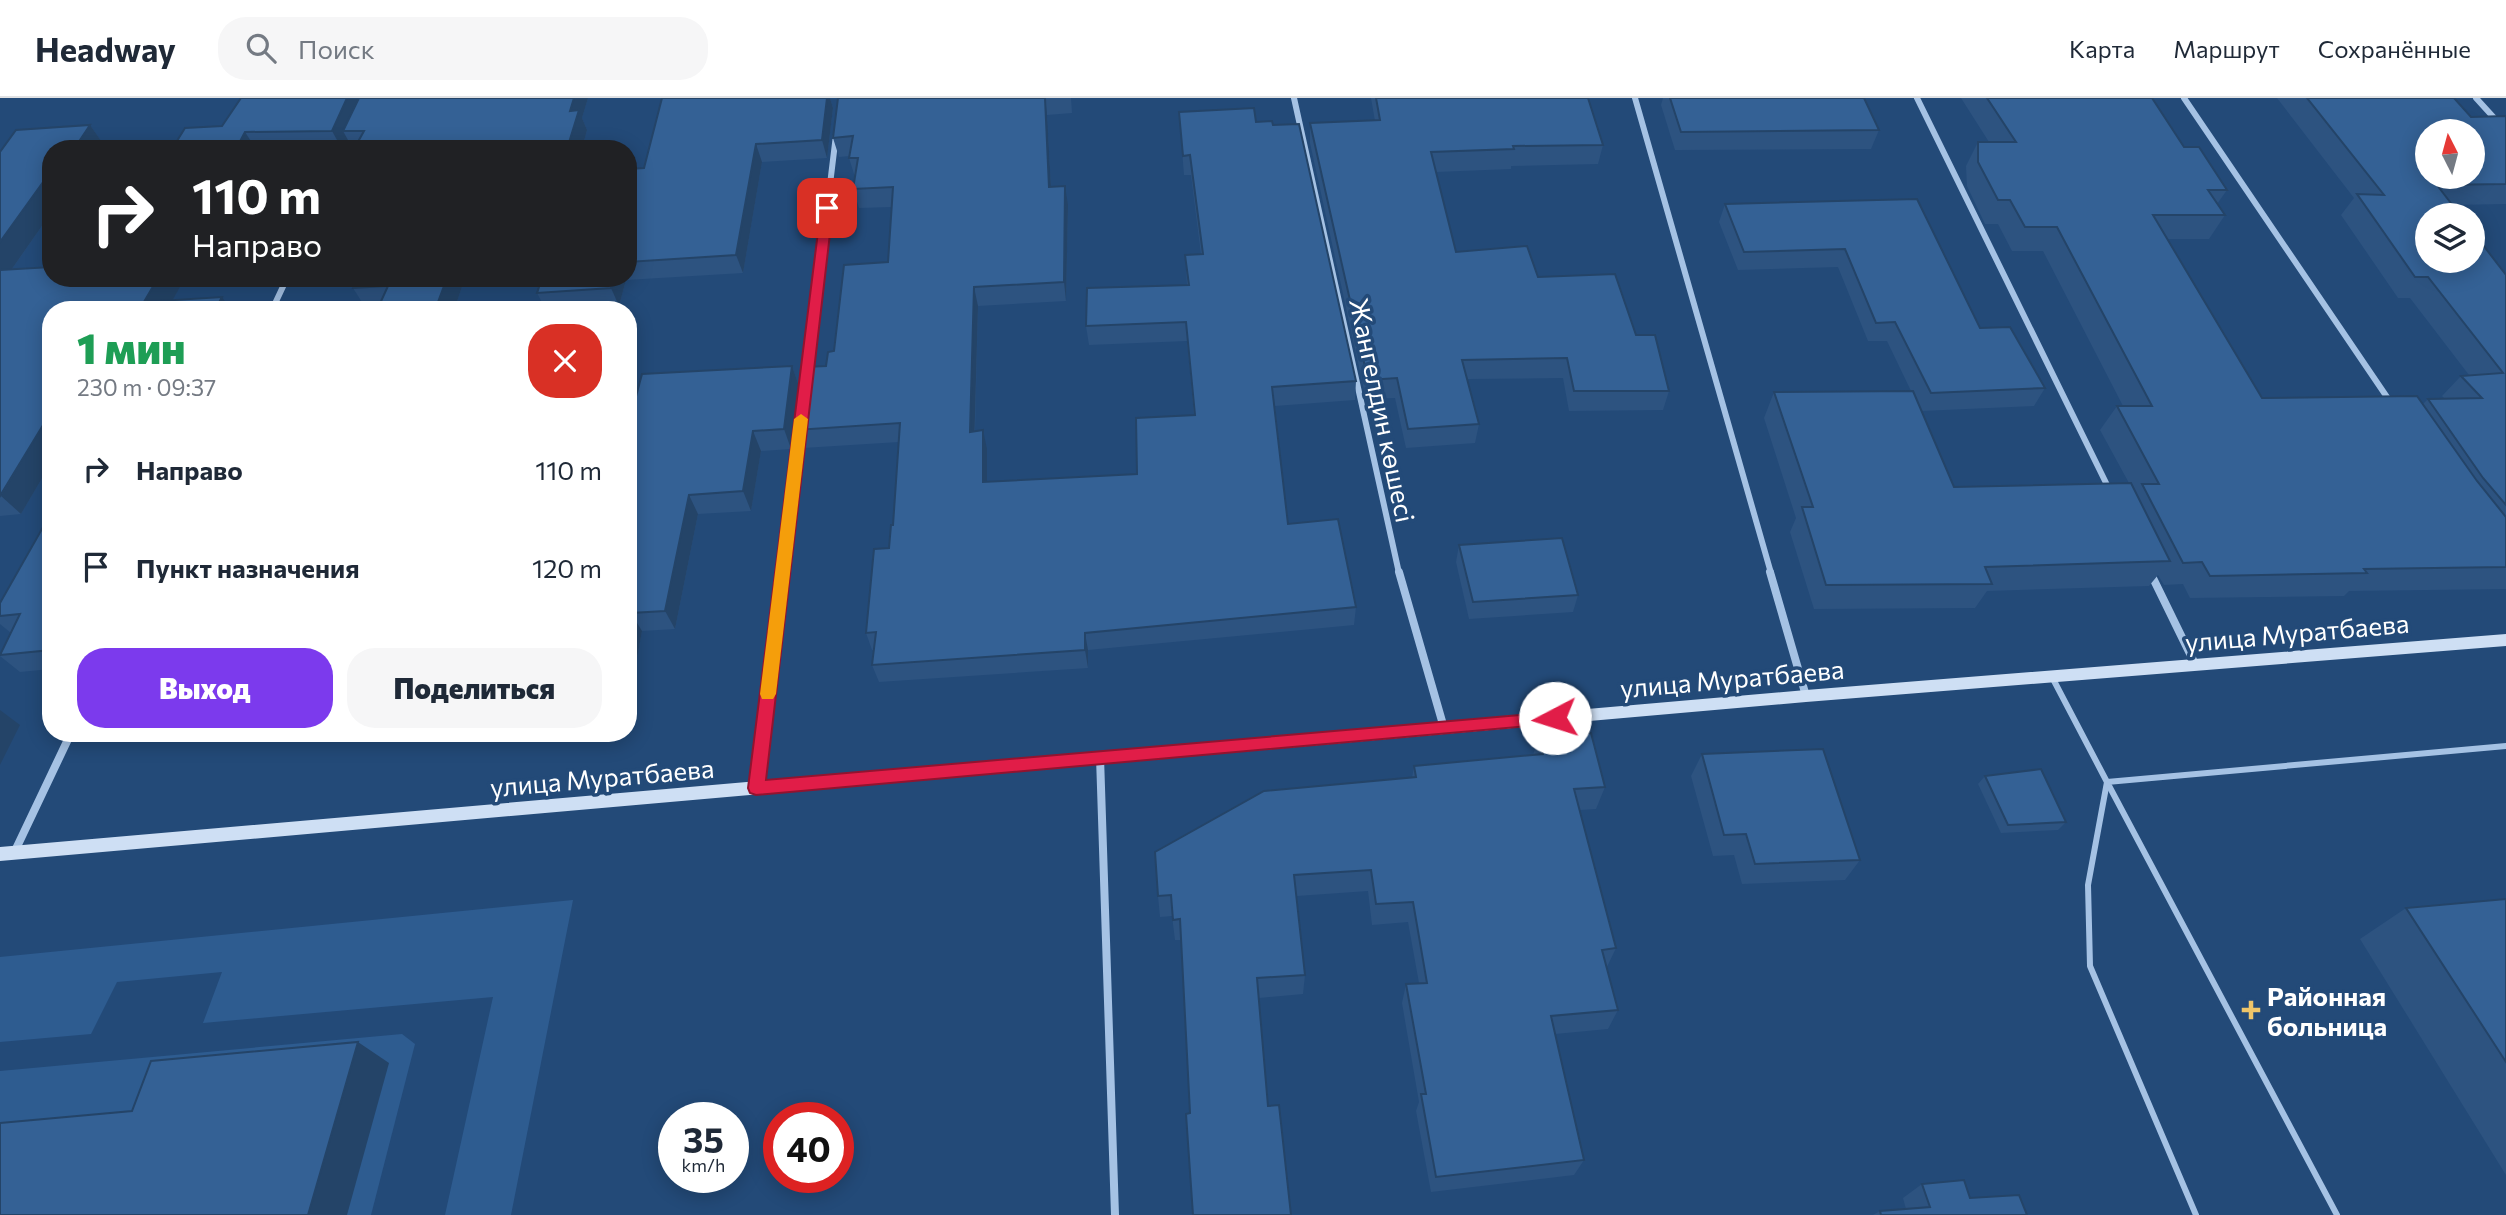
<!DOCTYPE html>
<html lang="ru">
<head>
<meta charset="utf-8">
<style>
  :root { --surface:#fff; --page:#f6f6f7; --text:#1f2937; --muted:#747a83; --line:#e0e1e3; --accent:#7c3aed }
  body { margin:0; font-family:Commissioner,sans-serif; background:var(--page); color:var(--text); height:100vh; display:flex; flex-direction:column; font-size:26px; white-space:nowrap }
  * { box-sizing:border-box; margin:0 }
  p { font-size:23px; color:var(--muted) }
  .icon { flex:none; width:38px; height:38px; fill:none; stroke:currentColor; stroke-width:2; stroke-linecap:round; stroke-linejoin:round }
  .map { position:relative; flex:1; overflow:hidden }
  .drawer { position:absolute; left:42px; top:203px; width:595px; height:441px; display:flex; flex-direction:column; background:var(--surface); border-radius:28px; box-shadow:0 4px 18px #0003 }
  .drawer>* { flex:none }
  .top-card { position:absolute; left:42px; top:42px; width:595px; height:147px; border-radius:28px; box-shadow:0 4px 18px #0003; background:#202124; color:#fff; overflow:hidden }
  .needle { width:46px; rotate:354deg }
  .controls { position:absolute; left:2415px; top:21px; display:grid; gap:14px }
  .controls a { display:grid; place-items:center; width:70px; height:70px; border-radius:50%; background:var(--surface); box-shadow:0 4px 18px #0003; font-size:35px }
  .speed { position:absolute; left:658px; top:1004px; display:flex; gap:14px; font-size:35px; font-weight:700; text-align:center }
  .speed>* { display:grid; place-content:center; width:91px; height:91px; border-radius:50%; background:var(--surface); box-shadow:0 4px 18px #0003; line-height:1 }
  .speed small { font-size:18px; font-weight:400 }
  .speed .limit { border:10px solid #d22; background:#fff; color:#111 }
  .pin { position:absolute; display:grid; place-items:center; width:60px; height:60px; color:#fff; margin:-30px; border-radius:14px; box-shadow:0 4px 10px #0006 }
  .me { position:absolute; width:77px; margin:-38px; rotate:265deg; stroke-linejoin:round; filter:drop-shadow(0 0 5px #0008) }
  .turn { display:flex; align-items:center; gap:24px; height:147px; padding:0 35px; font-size:32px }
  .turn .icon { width:91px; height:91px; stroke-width:2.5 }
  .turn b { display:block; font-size:49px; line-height:60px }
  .round { display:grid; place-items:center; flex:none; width:74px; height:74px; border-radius:28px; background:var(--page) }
  .headline { display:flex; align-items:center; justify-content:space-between; height:119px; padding:0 35px }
  h1 { font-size:42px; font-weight:800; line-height:52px; color:#1e9e55 }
  .primary-button { display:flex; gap:14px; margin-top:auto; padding:14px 35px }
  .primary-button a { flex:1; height:80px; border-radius:28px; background:var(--accent); color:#fff; font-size:28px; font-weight:800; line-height:80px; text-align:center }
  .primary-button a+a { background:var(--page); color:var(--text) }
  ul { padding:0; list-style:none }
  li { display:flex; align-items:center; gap:21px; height:98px; padding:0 35px }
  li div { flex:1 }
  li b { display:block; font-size:26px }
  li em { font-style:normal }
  header { display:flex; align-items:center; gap:42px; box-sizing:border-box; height:98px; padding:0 35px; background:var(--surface); border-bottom:2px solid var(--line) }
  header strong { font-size:33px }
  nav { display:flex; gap:38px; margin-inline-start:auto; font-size:24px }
  .search { width:490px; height:63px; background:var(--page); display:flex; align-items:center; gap:18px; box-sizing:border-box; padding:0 24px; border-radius:28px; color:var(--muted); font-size:26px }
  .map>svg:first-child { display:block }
  .green { fill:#2e5c90 }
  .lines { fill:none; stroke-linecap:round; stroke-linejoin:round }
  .lane { stroke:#a5c2e4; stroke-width:6 }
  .street-far1 { stroke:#a5c2e4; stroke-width:6 }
  .street { stroke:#a5c2e4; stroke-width:8 }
  .secondary { fill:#cedff4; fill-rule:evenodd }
  .wall { fill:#2d5380 }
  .shaded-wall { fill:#244468 }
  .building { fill:#346195; stroke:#244468; stroke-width:2; fill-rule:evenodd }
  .route { fill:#e11d48; stroke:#92132f; stroke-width:2 }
  .slow { fill:#f59e0b }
  .poi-dot { fill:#eec569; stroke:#234a78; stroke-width:2.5 }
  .labels { text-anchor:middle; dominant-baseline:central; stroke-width:7; stroke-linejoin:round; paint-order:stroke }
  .street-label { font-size:26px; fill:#fff; stroke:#234a78 }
  .poi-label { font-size:26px; font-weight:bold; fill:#fff; stroke:#234a78; text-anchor:start }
</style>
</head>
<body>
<header>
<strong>Headway</strong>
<div class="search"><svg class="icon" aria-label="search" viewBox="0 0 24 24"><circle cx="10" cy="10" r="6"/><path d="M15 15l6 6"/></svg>Поиск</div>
<nav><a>Карта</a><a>Маршрут</a><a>Сохранённые</a></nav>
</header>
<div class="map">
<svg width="2506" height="1117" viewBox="0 0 2506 1117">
  <rect width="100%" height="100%" fill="#234a78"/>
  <g class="green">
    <polygon points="573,802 511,1117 445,1117 493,899 203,925 222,874 117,884 91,936 0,944 0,859"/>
    <polygon points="402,936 415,946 371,1117 93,1117 0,1048 0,973"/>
  </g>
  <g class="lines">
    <g class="lane">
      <polyline points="2052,579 2107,684 2088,787 2090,868 2196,1117"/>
      <polyline points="2337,1117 2107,684 2506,648"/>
    </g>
    <g class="street-far1">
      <polyline points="1294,0 1399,475"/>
      <polyline points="1635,0 1771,475"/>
      <polyline points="1917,0 2110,393"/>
      <polyline points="2184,0 2391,305"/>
      <polyline points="2476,0 2506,33"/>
      <polyline points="272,212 287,180"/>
      <polyline points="807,276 836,37"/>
      <polyline points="782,475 800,333"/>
    </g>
    <g class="street">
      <polyline points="1399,474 1444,630"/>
      <polyline points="1770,474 1806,598"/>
      <polyline points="2151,476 2195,566"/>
      <polyline points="1100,659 1115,1117"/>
      <polyline points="756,690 783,474"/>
      <polyline points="14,755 71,635"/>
    </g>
    <polygon class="secondary" points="2506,536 2506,548 1806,604 0,763 0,749 1806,592"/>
  </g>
  <g class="wall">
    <polygon points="241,0 588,0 582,20 587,32 582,51 353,51 348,42 345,51 172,51 222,28"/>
    <polygon points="662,0 830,0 833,10 827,60 762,64 743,175 626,182 619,208 546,212 537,195 542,180 628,180 628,71 644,70"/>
    <polygon points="838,0 1071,0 1072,15 1047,17 1051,89 1068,107 1066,203 978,208 975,333 987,351 987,384 1137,376 1194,318 1187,243 1089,247 1086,228 1187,187 1185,157 1201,156 1191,77 1184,77 1179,14 1256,24 1273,27 1356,283 1355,302 1275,308 1288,426 1356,509 1354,527 1088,552 1088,570 879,584 872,567 874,552 872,552 866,535 889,450 893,427 899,344 803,350 796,332 826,268 888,164 892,109 859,110 853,91 855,79 849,60 850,58 839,59 833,40"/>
    <polygon points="1371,0 1588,0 1603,47 1598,66 1511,68 1511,71 1436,74 1456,154 1538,179 1636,237 1669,293 1663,312 1569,313 1563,280 1467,281 1479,326 1475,345 1406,350 1395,300 1366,301 1310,45 1310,25 1375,23"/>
    <polygon points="1663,0 1864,0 1879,32 1871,51 1675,52 1661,7"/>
    <polygon points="1961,0 2152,0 2184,49 2227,92 2217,106 2225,117 2209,141 2167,141 2262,300 2423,306 2428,301 2444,300 2442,298 2461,278 2469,277 2410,200 2398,200 2341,117 2354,100 2277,0 2454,0 2471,19 2506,18 2506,106 2452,107 2506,177 2506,491 2349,493 2344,498 2190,500 2183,486 2164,487 2158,477 2149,488 1987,493 1975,510 1814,511 1790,434 1796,420 1764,320 1774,294 1911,293 1887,243 1868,243 1838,169 1738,172 1719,124 1725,106 1917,101 1980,230 2045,290 2034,308 1922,313 1954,389 2129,385 2100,332 2117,308 2123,308 2043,153 2012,153 1998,126 1985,126 1967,88 1966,68 1978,44 1989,44"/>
    <polygon points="90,27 104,47 102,51 51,51 51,115 12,171 51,180 185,180 172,202 51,212 51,365 21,416 0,418 0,54"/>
    <polygon points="465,180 454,212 377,212 379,209 365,209 353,190"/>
    <polygon points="792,268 799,288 791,351 761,353 751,413 698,416 675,531 642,533 633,582 628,582 628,328"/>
    <polygon points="51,415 51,571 20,574 0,558 11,535 0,526 0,505"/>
    <polygon points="1459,447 1578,497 1573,514 1469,521 1456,464"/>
    <polygon points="1539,638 1605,689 1596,711 1580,712 1616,850 1607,869 1618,912 1608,931 1555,936 1584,1062 1574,1077 1431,1094 1416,1013 1419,1004 1402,905 1406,886 1419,885 1408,824 1372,827 1368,793 1297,798 1305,877 1303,896 1259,900 1190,1015 1181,842 1175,842 1172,818 1160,819 1158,798 1412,680 1414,668 1533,657"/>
    <polygon points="1702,656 1860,762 1845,782 1742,786 1734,757 1713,758 1691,678"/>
    <polygon points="1985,678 2066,724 2058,732 2001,735 1978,686"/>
    <polygon points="2506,801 2506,1077 2360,841 2406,810"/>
    <polygon points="1922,1086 1970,1100 2027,1117 1873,1117 1880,1113 1906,1111 1903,1100"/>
  </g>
  <g class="shaded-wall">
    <polygon points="347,0 367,0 343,33 348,42 345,51 342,51 332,33"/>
    <polygon points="574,0 588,0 582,20 587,32 582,51 567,51 570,13"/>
    <polygon points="827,0 830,0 833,10 827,60 822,42"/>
    <polygon points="1045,0 1047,17 1052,108 1049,89"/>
    <polygon points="90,27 104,47 102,51 74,51"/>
    <polygon points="245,34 256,51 236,51"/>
    <polygon points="756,46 762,64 743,175 736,157"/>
    <polygon points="51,73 51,115 0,188 0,144"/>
    <polygon points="1065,88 1068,107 1066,203 1064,184"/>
    <polygon points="158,180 185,180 167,212 144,204"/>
    <polygon points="447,180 465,180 454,212 435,212"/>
    <polygon points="613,180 625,180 626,182 619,208 611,190"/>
    <polygon points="974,189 978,208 974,352 970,334"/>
    <polygon points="222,199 231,212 215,212"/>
    <polygon points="792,268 799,288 791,351 784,331"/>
    <polygon points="51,314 51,365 21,416 1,398"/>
    <polygon points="983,332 987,351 987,403 983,384"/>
    <polygon points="753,333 761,353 751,413 743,393"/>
    <polygon points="689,397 698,416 675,531 665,513"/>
    <polygon points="631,515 642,533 633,582 628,575 628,528"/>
    <polygon points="1085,535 1088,552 1088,570 1085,552"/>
    <polygon points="0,612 20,627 0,667"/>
    <polygon points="358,944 389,965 347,1117 308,1117"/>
  </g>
  <g class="building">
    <polygon points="241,0 347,0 332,33 245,34 236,51 172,51 185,30 222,28"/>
    <polygon points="359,0 574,0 570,13 579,12 567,51 354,51 364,33 343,33"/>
    <polygon points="662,0 827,0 822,42 756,46 736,157 628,164 628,71 644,70"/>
    <polygon points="838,0 1045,0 1049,89 1065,88 1064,184 974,189 970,334 983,332 983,384 1137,376 1136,320 1195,317 1186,224 1086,228 1087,190 1189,187 1185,157 1203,156 1190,57 1183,58 1179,14 1254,10 1256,24 1272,23 1273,27 1299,26 1356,283 1272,289 1288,426 1338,421 1356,509 1085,535 1085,552 872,567 876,534 866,535 874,451 889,450 891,427 893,427 900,325 796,332 804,269 826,268 828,254 834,253 844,167 888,164 893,89 853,91 858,60 849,60 853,38 833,40"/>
    <polygon points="1376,0 1588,0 1603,47 1513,48 1514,51 1431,54 1456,154 1527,148 1538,179 1615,176 1636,237 1655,237 1669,293 1574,293 1567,260 1462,262 1479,326 1408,331 1397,280 1368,282 1310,25 1380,22"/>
    <polygon points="1670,0 1864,0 1879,32 1681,34"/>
    <polygon points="1987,0 2152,0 2184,49 2199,49 2227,92 2208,92 2225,117 2153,117 2262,300 2417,298 2477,383 2506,419 2506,469 2364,471 2367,475 2210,478 2202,464 2183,465 2142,386 2159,386 2117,308 2152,308 2057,129 2025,129 2010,102 1998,102 1978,64 1978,44 2016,44"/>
    <path d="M2307,0H2454L2471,19L2506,18V86L2437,87L2460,117H2427V163H2473V134L2506,177V407L2483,380L2428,301L2482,300L2461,278L2503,275L2428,179H2415L2357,96L2384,97ZM2427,33H2473V79H2427Z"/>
    <polygon points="90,27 74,51 51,51 51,73 0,144 0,54 16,32"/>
    <polygon points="1917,101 1980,230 2010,229 2045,290 1931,295 1895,224 1876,225 1845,151 1744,154 1725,106"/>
    <polygon points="51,169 51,180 158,180 144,204 222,199 215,212 51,212 51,314 0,398 0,172"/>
    <polygon points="357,180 447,180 435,212 377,212 388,188 353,190"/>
    <polygon points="542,180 613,180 611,190 537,195"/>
    <polygon points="792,268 784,331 753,333 743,393 689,397 665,513 631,515 628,528 628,328 642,276"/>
    <polygon points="1913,293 1954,389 2131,385 2170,463 1985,469 1992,486 1826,487 1802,409 1813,409 1774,294"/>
    <polygon points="51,415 51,552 0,557 20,516 0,518 0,505"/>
    <polygon points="1562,440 1578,497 1473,504 1459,447"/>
    <polygon points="1591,635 1605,689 1574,691 1616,850 1602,852 1618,912 1551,918 1584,1062 1436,1079 1421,996 1426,996 1406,886 1427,885 1413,804 1376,806 1371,772 1294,777 1305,877 1257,880 1268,1008 1279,1007 1291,1117 1193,1117 1186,1016 1190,1015 1180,821 1173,822 1171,797 1158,798 1155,754 1264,693 1416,679 1414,668 1543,656 1539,638"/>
    <polygon points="1823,651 1860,762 1755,766 1746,736 1724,737 1702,656"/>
    <polygon points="2041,671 2066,724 2008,727 1985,678"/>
    <polygon points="2506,801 2506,964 2406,810"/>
    <polygon points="358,944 308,1117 0,1117 0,1025 132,1013 151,963"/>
    <polygon points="1964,1082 1970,1100 2019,1097 2027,1117 1881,1117 1880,1113 1930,1109 1922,1086"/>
  </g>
  <polygon class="route" points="827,107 833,110 766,682 1555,614 1561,616 1564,620 1561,625 756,697 750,695 748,690 821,110"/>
  <polygon class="slow" points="801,316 808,321 776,596 773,601 762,601 760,596 794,321"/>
  <path class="poi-dot" d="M2247.5 901.5h7v7h7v7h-7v7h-7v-7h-7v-7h7z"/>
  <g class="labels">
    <g class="street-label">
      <text transform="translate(1383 312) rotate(78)">Жангелдин көшесі</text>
      <text transform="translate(2297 534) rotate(-5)">улица Муратбаева</text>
      <text transform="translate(1732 580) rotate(-5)">улица Муратбаева</text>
      <text transform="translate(602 679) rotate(-5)">улица Муратбаева</text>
    </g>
    <g class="poi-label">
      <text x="2267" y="897">Районная<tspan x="2267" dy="30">больница</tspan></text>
    </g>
  </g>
</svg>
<div class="controls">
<a><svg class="needle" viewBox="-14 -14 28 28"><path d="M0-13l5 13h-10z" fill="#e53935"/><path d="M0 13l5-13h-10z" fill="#747a83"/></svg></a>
<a><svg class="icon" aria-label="layers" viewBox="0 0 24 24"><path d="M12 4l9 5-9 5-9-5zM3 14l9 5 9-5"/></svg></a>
</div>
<div class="speed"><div>35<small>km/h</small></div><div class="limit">40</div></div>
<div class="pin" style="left:827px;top:110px;background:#d93025"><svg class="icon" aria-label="arrive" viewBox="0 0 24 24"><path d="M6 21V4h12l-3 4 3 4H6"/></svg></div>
<svg class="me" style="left:1555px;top:620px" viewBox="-20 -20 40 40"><circle r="19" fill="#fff"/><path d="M0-13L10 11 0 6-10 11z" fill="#e11d48"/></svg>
<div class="top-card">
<div class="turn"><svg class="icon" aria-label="right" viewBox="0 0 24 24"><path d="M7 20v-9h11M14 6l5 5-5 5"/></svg><div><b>110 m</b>Направо</div></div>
</div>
<section class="drawer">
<div class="headline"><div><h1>1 мин</h1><p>230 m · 09:37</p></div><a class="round" style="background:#d93025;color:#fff"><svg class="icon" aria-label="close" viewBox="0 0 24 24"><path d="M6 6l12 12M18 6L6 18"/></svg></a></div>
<ul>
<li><svg class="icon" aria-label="right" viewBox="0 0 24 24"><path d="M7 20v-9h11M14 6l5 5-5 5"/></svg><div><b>Направо</b></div><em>110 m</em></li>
<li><svg class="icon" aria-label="arrive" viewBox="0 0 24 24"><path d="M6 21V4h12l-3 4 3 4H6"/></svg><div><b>Пункт назначения</b></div><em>120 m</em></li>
</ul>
<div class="primary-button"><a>Выход</a><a>Поделиться</a></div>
</section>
</div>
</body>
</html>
